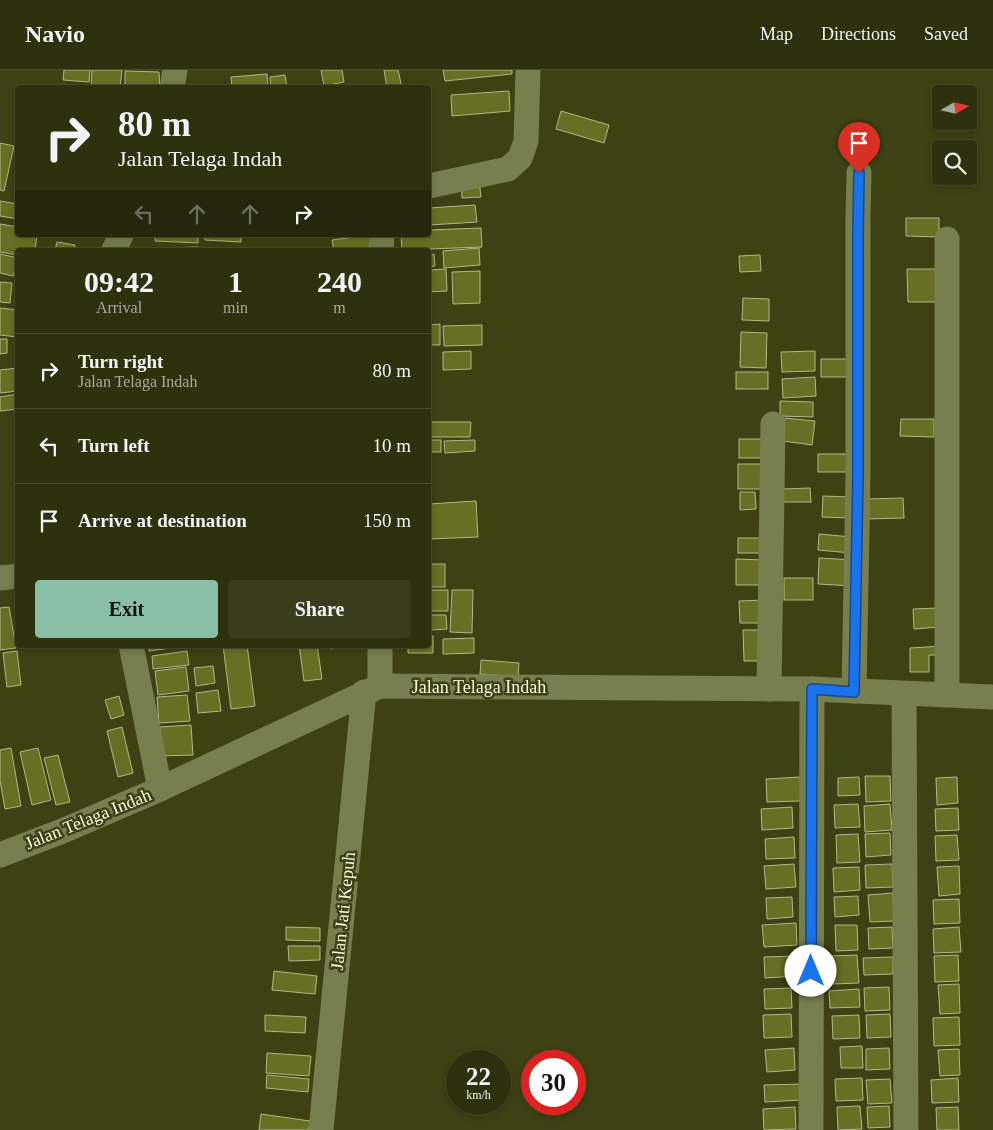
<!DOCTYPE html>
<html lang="en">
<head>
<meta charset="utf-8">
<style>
  :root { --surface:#2e310e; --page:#3a3d1c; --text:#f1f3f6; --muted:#a7a99e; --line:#494c2e; --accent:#8abfa5 }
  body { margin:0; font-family:Georgia,serif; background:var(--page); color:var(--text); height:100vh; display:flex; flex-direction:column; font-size:19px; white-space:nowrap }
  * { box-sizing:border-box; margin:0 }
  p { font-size:16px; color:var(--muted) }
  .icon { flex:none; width:28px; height:28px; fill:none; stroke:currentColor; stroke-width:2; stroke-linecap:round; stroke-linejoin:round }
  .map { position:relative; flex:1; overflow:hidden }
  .drawer { position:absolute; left:15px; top:178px; width:416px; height:400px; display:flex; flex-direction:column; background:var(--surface); border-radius:5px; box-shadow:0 2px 8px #0003,0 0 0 1px var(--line) }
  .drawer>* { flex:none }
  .top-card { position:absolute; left:15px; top:15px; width:416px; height:152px; border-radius:5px; box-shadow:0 2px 8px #0003,0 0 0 1px var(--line); background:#2e310e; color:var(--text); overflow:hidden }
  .needle { width:32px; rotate:81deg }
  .fabs { position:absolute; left:932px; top:15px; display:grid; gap:10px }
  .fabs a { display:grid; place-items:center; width:45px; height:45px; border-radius:5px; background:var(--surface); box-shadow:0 2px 8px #0003,0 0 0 1px var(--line); font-size:25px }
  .speed { position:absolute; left:446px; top:980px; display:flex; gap:10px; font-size:25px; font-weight:700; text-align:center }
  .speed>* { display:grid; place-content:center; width:65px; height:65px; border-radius:50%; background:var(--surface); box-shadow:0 2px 8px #0003,0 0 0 1px var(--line); line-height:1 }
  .speed small { font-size:12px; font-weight:400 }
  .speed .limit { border:8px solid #d22; background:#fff; color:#111 }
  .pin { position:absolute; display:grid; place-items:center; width:42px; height:42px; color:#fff; margin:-51px -21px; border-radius:50% 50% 50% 0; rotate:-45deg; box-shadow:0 0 5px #0007 }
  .pin .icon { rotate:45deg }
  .me { position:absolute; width:55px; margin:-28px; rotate:0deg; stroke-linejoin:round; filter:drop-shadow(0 0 4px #0008) }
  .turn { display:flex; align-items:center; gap:18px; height:105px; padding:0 20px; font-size:22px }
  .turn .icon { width:65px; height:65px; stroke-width:2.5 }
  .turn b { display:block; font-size:35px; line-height:42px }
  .lanes { display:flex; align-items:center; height:48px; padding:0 20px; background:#0003; justify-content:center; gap:25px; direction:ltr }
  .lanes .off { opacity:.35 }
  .eta { display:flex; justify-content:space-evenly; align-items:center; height:85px; text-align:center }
  .eta b { font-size:30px; font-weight:800; line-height:35px }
  .primary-button { display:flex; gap:10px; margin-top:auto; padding:10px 20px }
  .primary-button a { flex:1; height:58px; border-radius:5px; background:var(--accent); color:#111; font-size:20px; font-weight:800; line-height:58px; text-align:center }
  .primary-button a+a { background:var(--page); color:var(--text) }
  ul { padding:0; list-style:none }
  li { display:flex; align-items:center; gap:15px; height:75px; padding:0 20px; border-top:1px solid var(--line) }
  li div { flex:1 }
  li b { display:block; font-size:19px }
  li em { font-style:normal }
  header { display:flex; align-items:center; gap:30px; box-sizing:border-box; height:70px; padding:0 25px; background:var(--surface); border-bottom:1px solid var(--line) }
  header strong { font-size:24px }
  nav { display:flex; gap:28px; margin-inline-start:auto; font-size:18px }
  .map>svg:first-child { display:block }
  .building { fill:#676f24; stroke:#b1b988 }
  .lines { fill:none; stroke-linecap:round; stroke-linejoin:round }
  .minor { stroke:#777e4f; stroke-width:25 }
  .route-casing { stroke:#114b97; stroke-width:12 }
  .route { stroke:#1a73e8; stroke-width:9 }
  .labels { text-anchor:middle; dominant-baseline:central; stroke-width:5; stroke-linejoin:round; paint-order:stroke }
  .street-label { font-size:18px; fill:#f4f8df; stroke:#3d4113 }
</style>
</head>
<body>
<header>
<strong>Navio</strong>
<nav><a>Map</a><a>Directions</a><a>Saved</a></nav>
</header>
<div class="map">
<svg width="993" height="1060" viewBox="0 0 993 1060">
  <rect width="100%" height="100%" fill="#3d4113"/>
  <g class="building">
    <polygon points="64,0 90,0 89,12 63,10"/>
    <polygon points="92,0 122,0 120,18 91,17"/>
    <polygon points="321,0 342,0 344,12 324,16"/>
    <polygon points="384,0 398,0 402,18 387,18"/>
    <polygon points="443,0 512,0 512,4 445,11"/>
    <polygon points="125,1 159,2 160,18 125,18"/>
    <polygon points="267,4 268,18 232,18 231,7"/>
    <polygon points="285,5 287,18 271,18 270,7"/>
    <polygon points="509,21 510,41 452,46 451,25"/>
    <polygon points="561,41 609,55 604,73 556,59"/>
    <polygon points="0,73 14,76 4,121 0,120"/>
    <polygon points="479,110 481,127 462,128 461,112"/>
    <polygon points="0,131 18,134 18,149 0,146"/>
    <polygon points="475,135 477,152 429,155 429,138"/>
    <polygon points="906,148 939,148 939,167 906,166"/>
    <polygon points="0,154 18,157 18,165 37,165 35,180 18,180 18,185 0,182"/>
    <polygon points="481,158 482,177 402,180 401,165 429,165 429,160"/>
    <polygon points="155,165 198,165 198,173 155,171"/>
    <polygon points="205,165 241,165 241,172 205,170"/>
    <polygon points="371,165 373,180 334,180 332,170"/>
    <polygon points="57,172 75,175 74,180 55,180"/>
    <polygon points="198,177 198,180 137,180 137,179"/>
    <polygon points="479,178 480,195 444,198 443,181"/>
    <polygon points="0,184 18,188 13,206 0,203"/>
    <polygon points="434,184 435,196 429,197 429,185"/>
    <polygon points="760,185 761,201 740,202 739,186"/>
    <polygon points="446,199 447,221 429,222 429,200"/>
    <polygon points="907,199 936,199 937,232 908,232"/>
    <polygon points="480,201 480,233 453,234 452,202"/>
    <polygon points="0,212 12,213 10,233 0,232"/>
    <polygon points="743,228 769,229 769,251 742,250"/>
    <polygon points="0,238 18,240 17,267 0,265"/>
    <polygon points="440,254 440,275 429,275 429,255"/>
    <polygon points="482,255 482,275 444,276 443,256"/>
    <polygon points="741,262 767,263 766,298 740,297"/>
    <polygon points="0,269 7,269 7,283 0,284"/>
    <polygon points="471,281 471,299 443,300 443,282"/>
    <polygon points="815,281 815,301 782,302 781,282"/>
    <rect x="821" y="289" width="29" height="18"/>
    <polygon points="18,298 18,321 0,323 0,300"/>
    <rect x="736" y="302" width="32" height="17"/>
    <polygon points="815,307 816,326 783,328 782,309"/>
    <polygon points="18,324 18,339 0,341 0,327"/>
    <polygon points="780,331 813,332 813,347 780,346"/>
    <polygon points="785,348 815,351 812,375 783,371"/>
    <polygon points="901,349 934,349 934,367 900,366"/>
    <polygon points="429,352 471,352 470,367 429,367"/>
    <rect x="739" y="369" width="25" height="19"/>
    <rect x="429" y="370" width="12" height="12"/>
    <polygon points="475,370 475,381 445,383 444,371"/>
    <rect x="818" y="384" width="32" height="18"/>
    <rect x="738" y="394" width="28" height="25"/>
    <polygon points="810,418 811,432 783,432 783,419"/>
    <polygon points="740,422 755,422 756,439 740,440"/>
    <polygon points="823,426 850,427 850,448 822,447"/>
    <polygon points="903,428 904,448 866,449 866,429"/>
    <polygon points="476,431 478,467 429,469 429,434"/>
    <polygon points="819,464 852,467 851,483 818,480"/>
    <rect x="738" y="468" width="27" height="15"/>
    <polygon points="819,488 854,490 853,516 818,514"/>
    <polygon points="736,489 764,490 764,515 736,515"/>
    <rect x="429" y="494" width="16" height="23"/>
    <rect x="784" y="508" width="29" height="22"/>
    <rect x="429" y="520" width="19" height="21"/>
    <polygon points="452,520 473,520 472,563 450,562"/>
    <polygon points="765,530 765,553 740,553 739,531"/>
    <polygon points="9,537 16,578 0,580 0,538"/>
    <polygon points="938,538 939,557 914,559 913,539"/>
    <polygon points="429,545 446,545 447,559 429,560"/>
    <polygon points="743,560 766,560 767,591 744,591"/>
    <polygon points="429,566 433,566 433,583 408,583 408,575 429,575"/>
    <polygon points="474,568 474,583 443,584 443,569"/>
    <polygon points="149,575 186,575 186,576 149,581"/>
    <polygon points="223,575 247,575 255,636 231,639"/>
    <polygon points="299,575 317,575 322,609 304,611"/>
    <polygon points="329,575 350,575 350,577 330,579"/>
    <polygon points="944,576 944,585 929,585 929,602 910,602 910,578"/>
    <polygon points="17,581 21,615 7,617 3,583"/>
    <polygon points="187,581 189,595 153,599 152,586"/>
    <polygon points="481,590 519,593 518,607 480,604"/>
    <polygon points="213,596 215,613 196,616 194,598"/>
    <polygon points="186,597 189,621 158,625 155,601"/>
    <polygon points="218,620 221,641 198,643 196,623"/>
    <polygon points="187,625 190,651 159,653 157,627"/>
    <polygon points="119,626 124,645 111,649 105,630"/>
    <polygon points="191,655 193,685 161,686 160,657"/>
    <polygon points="122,657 133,703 118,707 107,661"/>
    <polygon points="11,678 21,736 5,739 0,711 0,680"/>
    <polygon points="38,678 51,730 32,735 20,682"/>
    <polygon points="58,685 70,732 56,735 44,688"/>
    <polygon points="865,706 890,706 891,731 866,732"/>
    <polygon points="800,707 801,731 767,732 766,709"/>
    <polygon points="859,707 860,725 838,726 838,708"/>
    <polygon points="957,707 958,733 937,735 936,708"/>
    <polygon points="858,734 860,757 835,758 834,735"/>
    <polygon points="890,734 892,760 865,762 864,736"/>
    <polygon points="792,737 793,758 762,760 761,739"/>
    <polygon points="958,738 959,760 936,761 935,739"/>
    <polygon points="890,763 891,785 866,787 865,764"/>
    <polygon points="858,764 860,792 837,793 836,765"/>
    <polygon points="957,765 959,790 936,791 935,766"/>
    <polygon points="794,767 795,788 766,789 765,769"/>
    <polygon points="794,794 796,817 766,819 764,796"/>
    <polygon points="892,794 893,817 866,818 865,795"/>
    <polygon points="959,796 960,824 939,826 937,797"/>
    <polygon points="859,797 860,820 834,822 833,798"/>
    <polygon points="893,823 894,851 870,852 868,825"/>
    <polygon points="858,826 859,845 835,847 834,827"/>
    <polygon points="792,827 793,847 767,849 766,828"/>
    <polygon points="959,829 960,853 934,854 933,830"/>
    <polygon points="796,853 797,875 764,877 762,855"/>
    <polygon points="835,855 857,855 858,880 836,881"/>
    <polygon points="286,857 320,858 320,871 286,870"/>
    <polygon points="892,857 893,878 869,879 868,858"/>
    <polygon points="959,857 961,882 934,883 933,859"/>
    <polygon points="288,876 320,876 320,890 289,891"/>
    <polygon points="857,885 859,913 833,914 831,886"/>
    <polygon points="958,885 959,911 935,912 934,886"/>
    <polygon points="796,886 797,906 765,908 764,887"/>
    <polygon points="893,887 893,904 864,905 863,888"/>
    <polygon points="274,901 317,906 315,924 272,920"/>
    <polygon points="959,914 960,943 940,944 938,915"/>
    <polygon points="889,917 890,940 865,941 864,918"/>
    <polygon points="791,918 792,938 765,939 764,919"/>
    <polygon points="859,919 860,937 830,938 829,921"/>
    <polygon points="791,944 792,967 764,968 763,945"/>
    <polygon points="890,944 891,967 867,968 866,945"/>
    <polygon points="265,945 306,947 305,963 265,961"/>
    <polygon points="859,945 860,968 833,969 832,946"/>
    <polygon points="959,947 960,975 934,976 933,948"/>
    <polygon points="862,976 863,998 841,998 840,977"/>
    <polygon points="794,978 795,1000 767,1002 765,980"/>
    <polygon points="889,978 890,999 866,1000 866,979"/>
    <polygon points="959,979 960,1005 940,1006 938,980"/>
    <polygon points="267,983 311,986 309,1006 266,1003"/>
    <polygon points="267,1005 309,1009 308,1022 266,1018"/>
    <polygon points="862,1008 863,1030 836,1031 835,1009"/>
    <polygon points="958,1008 959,1032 932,1033 931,1010"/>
    <polygon points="890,1009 892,1033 868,1034 866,1010"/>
    <polygon points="800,1014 801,1030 765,1032 764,1015"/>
    <polygon points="860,1036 862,1059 838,1060 837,1037"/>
    <polygon points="889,1036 890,1057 868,1058 867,1037"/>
    <polygon points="795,1037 796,1059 764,1060 763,1039"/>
    <polygon points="958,1037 959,1060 937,1060 936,1038"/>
    <polygon points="261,1044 310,1051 309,1060 259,1060"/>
  </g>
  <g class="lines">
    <g class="minor">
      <polyline points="172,18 175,0"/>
      <polyline points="429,116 508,99 520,88 526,71 528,0"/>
      <polyline points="947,169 947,625"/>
      <polyline points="114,180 121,165"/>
      <polyline points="381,180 382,165"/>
      <polyline points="0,508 18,506"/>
      <polyline points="131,575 160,719"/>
      <polyline points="380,575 380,616"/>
      <polyline points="769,619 773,354"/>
      <polyline points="854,621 858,406 858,148 859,103"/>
      <polyline points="904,624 906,1060"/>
      <polyline points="0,785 65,760 160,719 380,616 812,619 993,627"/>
      <polyline points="321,1060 364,622"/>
      <polyline points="811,1060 812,619"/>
    </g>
  </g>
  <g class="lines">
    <defs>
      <polyline id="route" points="811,901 812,619 854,622 858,406 858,166 859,103"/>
    </defs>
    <use href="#route" class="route-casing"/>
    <use href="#route" class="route"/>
  </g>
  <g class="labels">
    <g class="street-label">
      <text x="479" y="617">Jalan Telaga Indah</text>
      <text transform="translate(88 749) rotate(-22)">Jalan Telaga Indah</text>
      <text transform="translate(343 841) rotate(-84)">Jalan Jati Kepuh</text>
    </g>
  </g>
</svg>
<div class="fabs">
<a><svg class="needle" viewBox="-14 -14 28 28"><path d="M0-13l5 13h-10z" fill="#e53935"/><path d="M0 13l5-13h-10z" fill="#a7a99e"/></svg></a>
<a><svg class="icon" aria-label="search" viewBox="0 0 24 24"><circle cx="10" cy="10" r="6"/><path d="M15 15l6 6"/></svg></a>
</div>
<div class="speed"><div>22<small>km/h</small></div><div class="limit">30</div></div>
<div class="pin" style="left:859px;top:103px;background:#d93025"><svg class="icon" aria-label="arrive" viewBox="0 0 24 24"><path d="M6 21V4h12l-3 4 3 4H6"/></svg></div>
<svg class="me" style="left:811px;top:901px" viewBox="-20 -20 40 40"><circle r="19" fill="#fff"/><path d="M0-13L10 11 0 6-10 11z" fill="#1a73e8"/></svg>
<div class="top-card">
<div class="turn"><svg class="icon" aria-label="right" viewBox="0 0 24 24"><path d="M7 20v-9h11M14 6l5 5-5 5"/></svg><div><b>80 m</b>Jalan Telaga Indah</div></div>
<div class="lanes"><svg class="icon off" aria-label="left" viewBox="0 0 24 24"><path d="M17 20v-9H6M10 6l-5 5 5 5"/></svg><svg class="icon off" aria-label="ahead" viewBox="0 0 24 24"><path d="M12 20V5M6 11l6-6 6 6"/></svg><svg class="icon off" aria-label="ahead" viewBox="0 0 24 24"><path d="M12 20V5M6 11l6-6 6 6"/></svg><svg class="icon" aria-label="right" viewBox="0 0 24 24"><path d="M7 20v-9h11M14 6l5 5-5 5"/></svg></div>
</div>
<section class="drawer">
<div class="eta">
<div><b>09:42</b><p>Arrival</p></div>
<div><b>1</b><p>min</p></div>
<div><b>240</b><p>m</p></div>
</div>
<ul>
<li><svg class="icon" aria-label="right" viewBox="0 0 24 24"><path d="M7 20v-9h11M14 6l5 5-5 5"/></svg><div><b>Turn right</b><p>Jalan Telaga Indah</p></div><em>80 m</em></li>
<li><svg class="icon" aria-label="left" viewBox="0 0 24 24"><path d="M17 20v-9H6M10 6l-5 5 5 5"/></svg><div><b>Turn left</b></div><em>10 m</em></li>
<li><svg class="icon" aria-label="arrive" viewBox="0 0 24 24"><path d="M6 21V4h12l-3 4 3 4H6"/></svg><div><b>Arrive at destination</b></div><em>150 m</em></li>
</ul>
<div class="primary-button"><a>Exit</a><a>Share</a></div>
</section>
</div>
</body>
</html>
